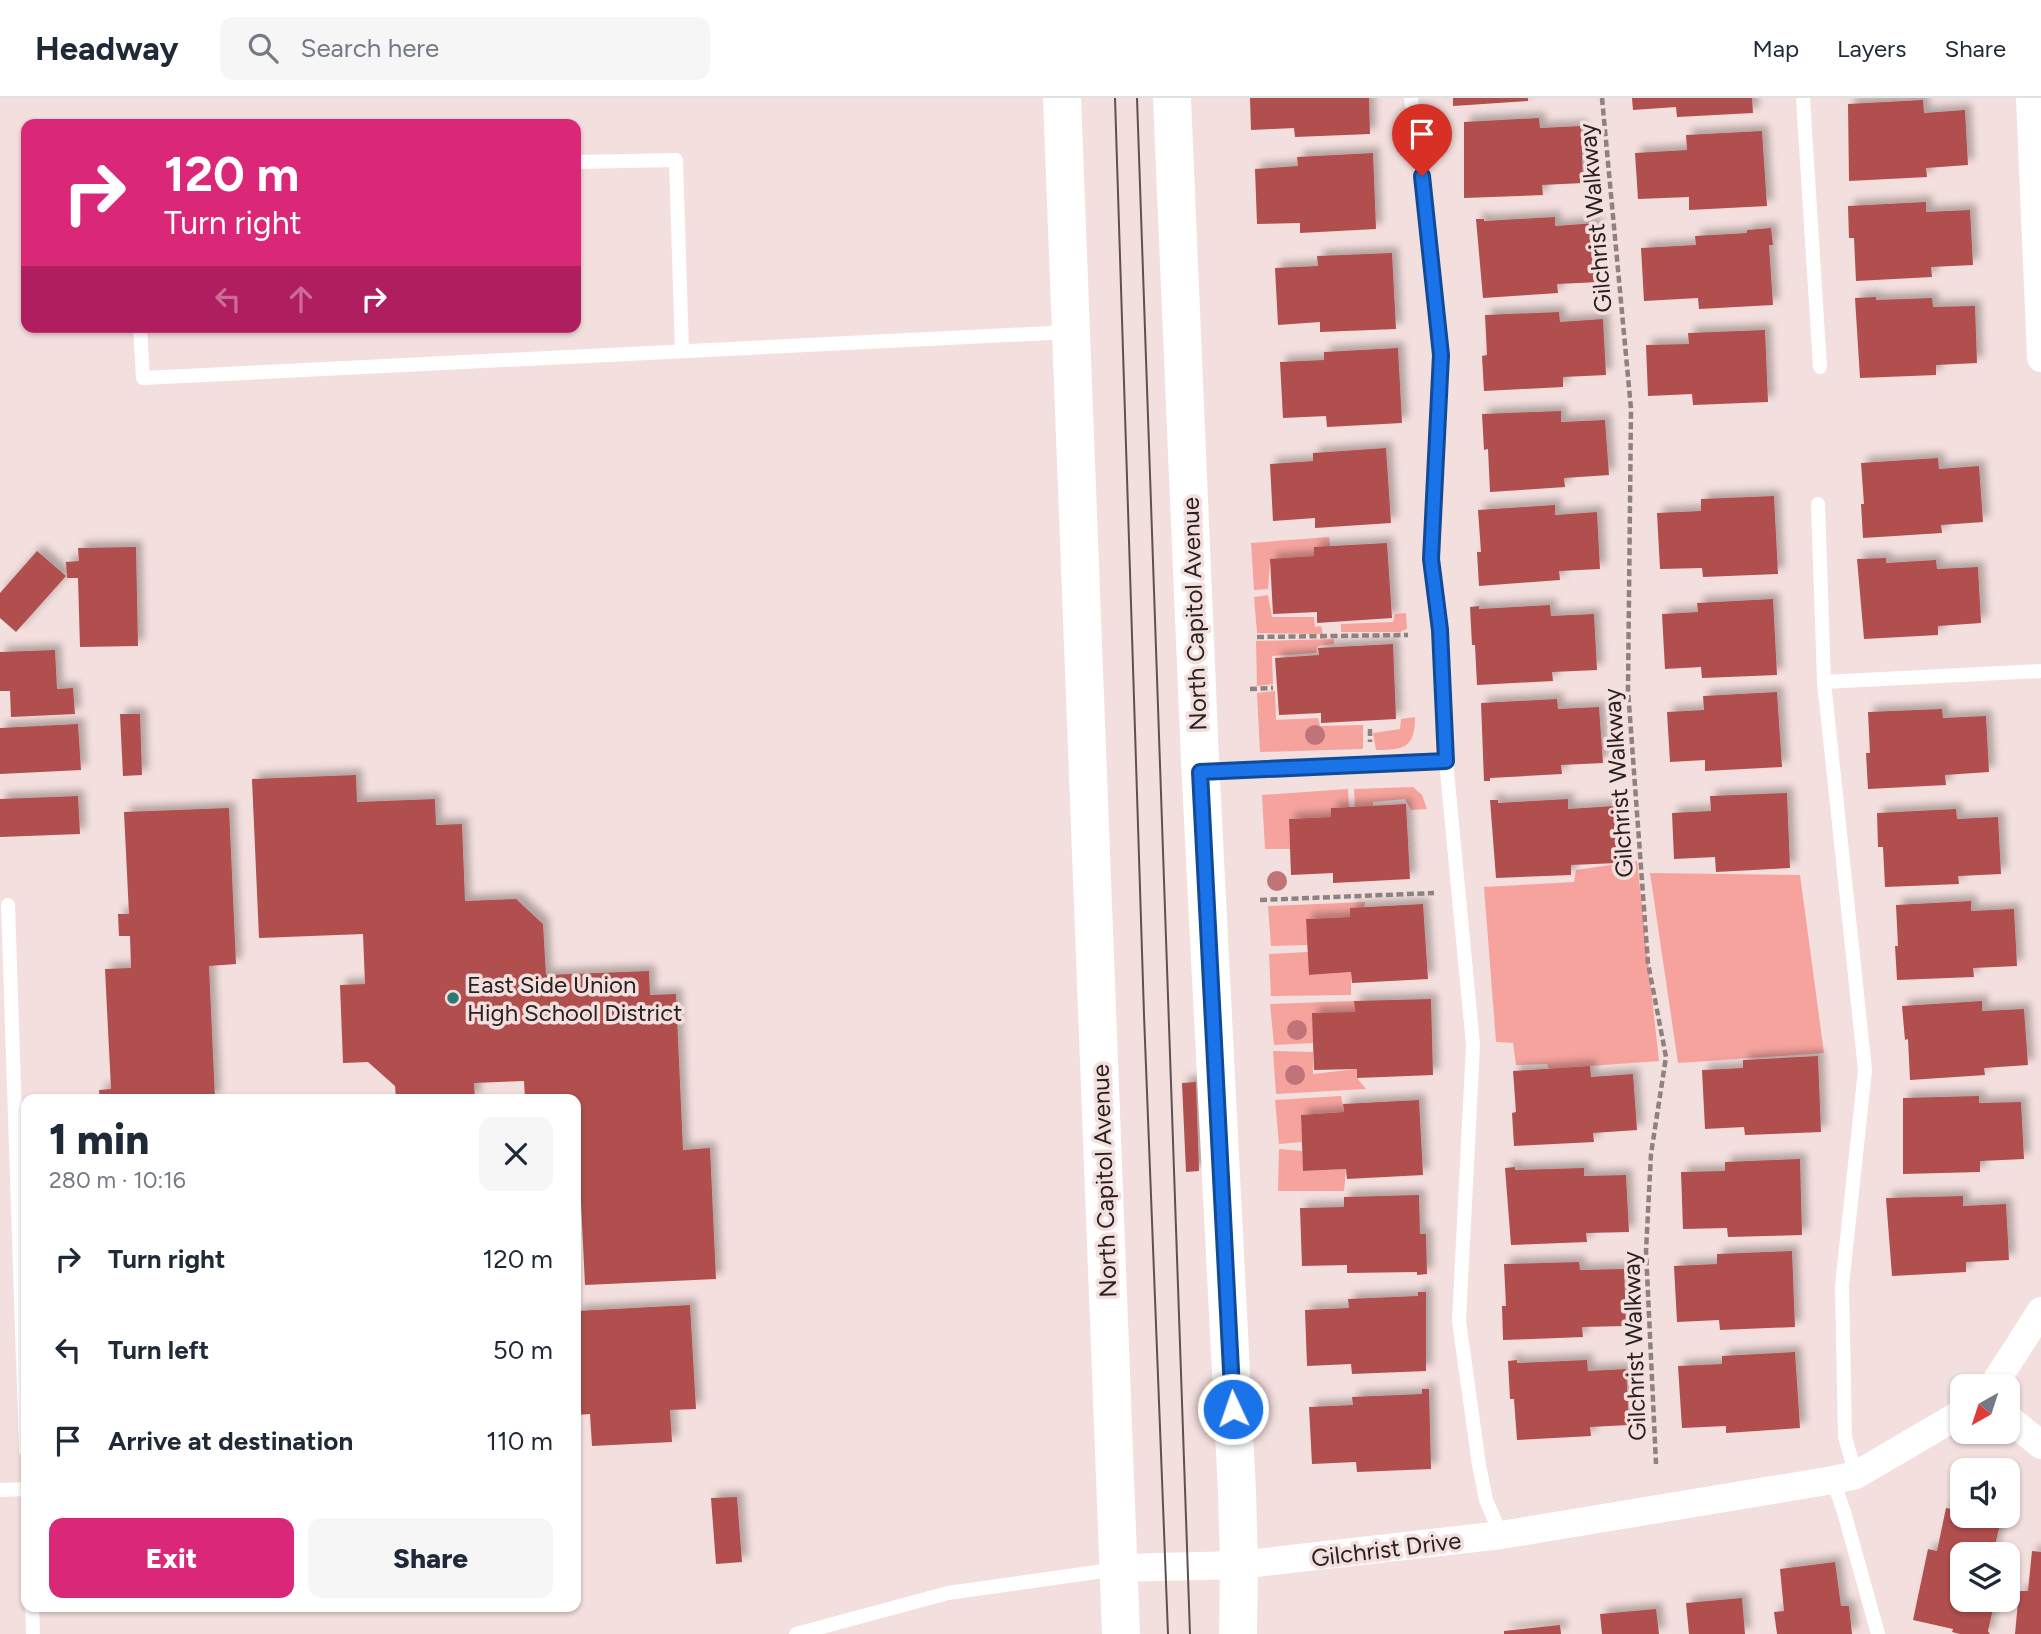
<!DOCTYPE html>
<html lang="en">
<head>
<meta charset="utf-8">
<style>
  :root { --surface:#fff; --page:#f6f6f7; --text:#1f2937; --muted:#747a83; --line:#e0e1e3; --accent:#db2777 }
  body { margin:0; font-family:Figtree,sans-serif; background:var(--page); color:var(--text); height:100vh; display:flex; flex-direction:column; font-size:26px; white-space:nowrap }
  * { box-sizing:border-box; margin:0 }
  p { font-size:23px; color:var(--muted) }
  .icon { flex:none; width:38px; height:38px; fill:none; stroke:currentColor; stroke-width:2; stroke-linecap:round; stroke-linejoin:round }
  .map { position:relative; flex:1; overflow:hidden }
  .sheet { position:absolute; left:21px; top:996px; width:560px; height:518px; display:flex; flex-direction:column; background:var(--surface); border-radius:14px; box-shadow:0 2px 5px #0004 }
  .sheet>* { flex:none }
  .top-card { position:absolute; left:21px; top:21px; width:560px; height:214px; border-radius:14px; box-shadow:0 2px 5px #0004; background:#db2777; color:#fff; overflow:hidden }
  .needle { width:46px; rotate:219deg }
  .buttons { position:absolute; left:1950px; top:1276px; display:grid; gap:14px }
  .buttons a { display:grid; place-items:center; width:70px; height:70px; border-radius:14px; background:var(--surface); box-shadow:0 2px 5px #0004; font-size:35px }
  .pin { position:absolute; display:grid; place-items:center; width:60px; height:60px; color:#fff; margin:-72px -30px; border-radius:50% 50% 50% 0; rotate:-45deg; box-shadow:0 0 7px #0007 }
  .pin .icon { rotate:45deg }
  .me { position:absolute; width:77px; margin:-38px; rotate:357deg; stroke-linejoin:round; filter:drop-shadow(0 0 5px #0008) }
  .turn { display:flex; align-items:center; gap:24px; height:147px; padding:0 28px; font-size:32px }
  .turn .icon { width:91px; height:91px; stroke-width:2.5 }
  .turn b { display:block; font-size:49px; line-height:60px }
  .lanes { display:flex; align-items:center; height:66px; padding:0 28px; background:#0003; justify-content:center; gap:35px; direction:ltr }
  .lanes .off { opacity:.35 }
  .round { display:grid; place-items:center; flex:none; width:74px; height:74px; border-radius:14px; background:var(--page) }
  .head { display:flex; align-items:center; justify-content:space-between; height:119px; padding:0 28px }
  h1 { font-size:42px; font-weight:800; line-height:52px }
  .button { display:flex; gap:14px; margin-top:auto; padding:14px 28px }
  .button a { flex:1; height:80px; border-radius:14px; background:var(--accent); color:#fff; font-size:28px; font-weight:800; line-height:80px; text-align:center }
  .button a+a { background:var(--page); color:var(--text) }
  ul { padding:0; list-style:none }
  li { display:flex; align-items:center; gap:21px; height:91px; padding:0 28px }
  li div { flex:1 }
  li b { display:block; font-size:26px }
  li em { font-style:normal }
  header { display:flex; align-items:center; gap:42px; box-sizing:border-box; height:98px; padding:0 35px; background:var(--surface); border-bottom:2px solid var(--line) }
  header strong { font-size:33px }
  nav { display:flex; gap:38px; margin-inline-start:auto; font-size:24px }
  .search { width:490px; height:63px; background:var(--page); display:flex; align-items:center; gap:18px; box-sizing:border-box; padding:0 24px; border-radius:14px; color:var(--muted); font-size:26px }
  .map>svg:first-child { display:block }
  .green { fill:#f6a39e }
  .building { fill:#b04f4d; filter:url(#shadow) }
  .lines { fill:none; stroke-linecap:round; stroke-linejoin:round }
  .path { stroke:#8f817f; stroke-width:4.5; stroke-dasharray:7 3.5; stroke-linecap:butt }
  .lane { stroke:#fff; stroke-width:14 }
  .street { stroke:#fff; stroke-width:28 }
  .primary { stroke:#fff; stroke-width:38 }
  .tram { stroke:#5d5251; stroke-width:2 }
  .tree { fill:#c07478 }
  .route-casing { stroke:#114b97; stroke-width:18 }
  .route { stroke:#1a73e8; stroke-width:12 }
  .poi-dot { fill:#2f7878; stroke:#f3dfdd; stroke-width:2.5 }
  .labels { text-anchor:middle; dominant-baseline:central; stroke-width:7; stroke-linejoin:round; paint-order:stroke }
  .street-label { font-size:24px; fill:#292120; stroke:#f3dfdd }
  .poi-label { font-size:24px; fill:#292120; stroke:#f3dfdd; text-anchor:start }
</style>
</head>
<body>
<header>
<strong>Headway</strong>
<div class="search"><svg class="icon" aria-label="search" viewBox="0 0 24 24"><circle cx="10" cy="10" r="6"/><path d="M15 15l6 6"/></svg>Search here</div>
<nav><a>Map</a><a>Layers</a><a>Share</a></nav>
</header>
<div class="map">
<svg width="2041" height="1536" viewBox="0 0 2041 1536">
  <defs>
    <filter id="shadow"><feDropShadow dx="6" dy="-6" stdDeviation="3.5" flood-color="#0004"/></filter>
  </defs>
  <rect width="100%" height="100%" fill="#f3dfdd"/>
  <g class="green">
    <polygon points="1329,439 1330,448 1314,458 1270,464 1268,491 1254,492 1251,445"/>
    <polygon points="1268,497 1272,519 1314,519 1315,529 1321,528 1323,536 1257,535 1254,499"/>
    <polygon points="1406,515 1407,531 1400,534 1341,534 1341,526 1393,524 1395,516"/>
    <polygon points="1334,541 1334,546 1318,548 1316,555 1272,558 1273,586 1257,588 1256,543"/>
    <polygon points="1275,593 1276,622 1318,620 1320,628 1363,627 1363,651 1260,654 1257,595"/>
    <path d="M1415,619C1415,650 1404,652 1376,652L1373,635L1400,631L1401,621Z"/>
    <polygon points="1413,689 1422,697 1427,711 1411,712 1405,701 1373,704 1373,708 1355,709 1354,691"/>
    <polygon points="1348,691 1349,709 1331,710 1331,719 1289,721 1290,751 1265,751 1262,697"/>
    <polygon points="1637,763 1659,963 1549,971 1547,966 1516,967 1513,945 1496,944 1484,789 1574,784 1576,772"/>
    <polygon points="1650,775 1800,777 1824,955 1678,965"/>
    <polygon points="1365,804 1364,810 1350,811 1350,819 1306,821 1308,847 1271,848 1268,808"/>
    <polygon points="1308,854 1310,877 1351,874 1351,897 1271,898 1269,856"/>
    <polygon points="1354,903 1355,914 1313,945 1274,947 1270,906"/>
    <polygon points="1273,953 1313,954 1313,976 1357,971 1357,980 1366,991 1276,996"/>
    <polygon points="1341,998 1344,1014 1301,1017 1302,1044 1279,1046 1275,1002"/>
    <polygon points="1279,1051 1302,1053 1304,1073 1346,1071 1344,1093 1278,1093"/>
  </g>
  <g class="building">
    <polygon points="1250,0 1369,0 1370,36 1295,39 1294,30 1251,32"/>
    <polygon points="1453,0 1528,0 1528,3 1453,8"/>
    <polygon points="1632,0 1752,0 1753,15 1677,19 1676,9 1633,12"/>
    <polygon points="1923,2 1924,15 1965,12 1968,67 1926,70 1927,79 1849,83 1848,6"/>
    <polygon points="1539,20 1540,30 1581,28 1583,85 1542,87 1543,97 1464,100 1464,24"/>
    <polygon points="1762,33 1767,108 1689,112 1689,99 1638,101 1635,55 1687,52 1686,37"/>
    <polygon points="1373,55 1376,131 1300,135 1300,125 1257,126 1255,71 1298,68 1297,59"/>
    <polygon points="1926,104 1926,114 1970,112 1973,167 1931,169 1932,179 1856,183 1854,140 1849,140 1848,108"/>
    <polygon points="1555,119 1555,128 1596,125 1600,184 1557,186 1558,195 1483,200 1476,121 1484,121 1484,123"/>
    <polygon points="1771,130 1773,147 1769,147 1773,207 1699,211 1698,200 1644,203 1641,150 1696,147 1695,138 1747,135 1747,132"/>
    <polygon points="1392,155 1396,231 1320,234 1320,224 1278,227 1275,170 1318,168 1317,158"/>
    <polygon points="1876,199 1876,202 1932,200 1933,209 1975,208 1977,265 1936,267 1936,277 1860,280 1855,200"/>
    <polygon points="1559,214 1560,224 1603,221 1606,277 1563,279 1563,289 1484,293 1482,258 1487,257 1485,217"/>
    <polygon points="1765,232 1768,304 1693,307 1692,296 1648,298 1646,247 1689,246 1688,235"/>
    <polygon points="1398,250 1402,325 1327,329 1326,318 1283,320 1280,264 1324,262 1324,254"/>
    <polygon points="1561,313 1561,324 1605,322 1609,377 1564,380 1565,389 1490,394 1488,351 1484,352 1482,316"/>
    <polygon points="1386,350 1391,425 1315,430 1315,420 1273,423 1270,366 1313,363 1313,355"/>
    <polygon points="1938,360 1939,371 1979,368 1983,424 1941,427 1942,435 1863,440 1861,406 1864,406 1861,365"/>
    <polygon points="1774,398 1778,476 1703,479 1702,470 1660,471 1657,415 1701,413 1701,401"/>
    <polygon points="1555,407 1555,417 1597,414 1600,471 1559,473 1560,482 1479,488 1477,454 1481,454 1478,412"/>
    <polygon points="1387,445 1392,520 1317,525 1317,514 1273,516 1270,461 1314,458 1314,449"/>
    <polygon points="136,449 138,548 80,549 78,480 67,480 66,464 79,463 78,450"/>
    <polygon points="37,453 66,478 16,534 0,520 0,495"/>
    <polygon points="1886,460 1886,465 1936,462 1937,471 1978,469 1981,525 1938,528 1938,537 1864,541 1857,461"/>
    <polygon points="1773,501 1777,577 1702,580 1701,569 1665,571 1662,516 1698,514 1697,505"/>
    <polygon points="1550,507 1551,518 1594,516 1597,572 1552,574 1553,583 1477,587 1475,547 1472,547 1470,509 1479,508 1479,511"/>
    <polygon points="1393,546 1396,621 1321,625 1321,615 1279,617 1275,560 1319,557 1318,550"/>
    <polygon points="55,552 57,591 73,590 75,616 11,619 10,593 0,593 0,554"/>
    <polygon points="1777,594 1782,669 1705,673 1705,662 1670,664 1667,614 1704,612 1703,598"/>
    <polygon points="1557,601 1558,611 1599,609 1603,665 1561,667 1562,676 1490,680 1490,683 1484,683 1481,605"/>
    <polygon points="1942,611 1943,620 1986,618 1989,674 1945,677 1946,687 1868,691 1866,655 1870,655 1868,614"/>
    <polygon points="120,616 140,616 142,677 123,678"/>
    <polygon points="78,626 81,672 0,676 0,630"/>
    <polygon points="356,677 357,704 435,701 436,727 462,726 465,803 516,801 543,826 546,877 649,873 650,897 676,896 683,1052 710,1050 716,1181 585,1187 580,1084 576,1084 576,1001 525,1001 524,983 474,985 475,1001 396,1001 395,988 368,964 343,965 340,887 365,886 363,836 259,840 252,681"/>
    <polygon points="1787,695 1790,770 1716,774 1715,759 1674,761 1672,715 1711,713 1710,698"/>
    <polygon points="78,698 80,736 0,739 0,701"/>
    <polygon points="1568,701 1568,711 1614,708 1617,765 1571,767 1571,777 1496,780 1490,702 1498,702 1498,705"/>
    <polygon points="1406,706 1410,781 1333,785 1333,775 1291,777 1289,721 1331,719 1331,710"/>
    <polygon points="229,710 236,866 209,868 215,1001 100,1001 99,992 111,991 105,871 131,870 130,838 119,838 118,816 129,816 124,714"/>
    <polygon points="1956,711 1957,721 1998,719 2001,776 1958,778 1959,786 1885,789 1883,749 1878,749 1877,715"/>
    <polygon points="1971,803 1971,813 2014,811 2017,868 1973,870 1974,879 1897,882 1895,848 1898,848 1896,807"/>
    <polygon points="1423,806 1428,881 1352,885 1351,874 1309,877 1306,821 1350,819 1350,810"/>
    <polygon points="1431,901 1433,977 1357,980 1357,971 1314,972 1312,915 1355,914 1354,903"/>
    <polygon points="1982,903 1982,913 2024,911 2028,967 1984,970 1985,977 1910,982 1908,941 1905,942 1902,908"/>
    <polygon points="1818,958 1821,1034 1745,1037 1744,1029 1705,1031 1702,972 1743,970 1743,962"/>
    <polygon points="1590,968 1591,979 1633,976 1637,1032 1593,1035 1594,1044 1514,1048 1512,1015 1516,1014 1513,973"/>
    <polygon points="1196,984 1199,1073 1186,1074 1182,985"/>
    <polygon points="1979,998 1979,1005 2021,1004 2024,1061 1980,1063 1980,1074 1903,1076 1903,1000"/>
    <polygon points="1419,1002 1423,1077 1347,1081 1346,1071 1303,1073 1301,1017 1344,1014 1343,1006"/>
    <polygon points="1800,1061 1802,1137 1728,1139 1727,1130 1683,1131 1681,1074 1725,1073 1725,1064"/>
    <polygon points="1515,1069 1515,1072 1584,1070 1584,1078 1626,1077 1629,1134 1586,1135 1587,1144 1511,1147 1505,1070"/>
    <polygon points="1419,1097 1420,1136 1426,1136 1427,1176 1417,1177 1417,1174 1347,1175 1347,1167 1302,1168 1300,1110 1344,1109 1344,1099"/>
    <polygon points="1963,1098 1963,1108 2006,1106 2009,1162 1966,1164 1966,1174 1892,1178 1886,1100"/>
    <polygon points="1792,1153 1795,1229 1720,1232 1719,1222 1677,1224 1674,1168 1717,1166 1717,1156"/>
    <polygon points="1579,1164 1580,1172 1624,1171 1626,1228 1582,1229 1583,1239 1503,1242 1502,1208 1506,1208 1504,1166"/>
    <polygon points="1418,1194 1426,1194 1426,1273 1352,1276 1351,1266 1307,1268 1305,1212 1349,1210 1348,1201 1418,1198"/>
    <polygon points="690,1207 696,1311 670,1312 672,1344 592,1348 590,1316 576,1317 576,1213"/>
    <polygon points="1795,1254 1800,1330 1726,1335 1726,1328 1682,1330 1678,1268 1722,1266 1722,1258"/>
    <polygon points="1517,1262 1517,1265 1587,1262 1588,1273 1626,1271 1629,1327 1590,1329 1591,1338 1517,1342 1514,1301 1510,1301 1508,1263"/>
    <polygon points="1422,1291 1429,1291 1431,1371 1357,1374 1356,1364 1312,1366 1309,1309 1353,1307 1352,1299 1422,1296"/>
    <polygon points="737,1399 742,1464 716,1466 711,1400"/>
    <polygon points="1946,1410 1962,1413 1962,1418 1982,1418 2001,1422 1993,1456 1962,1456 1962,1502 1995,1502 1988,1533 1990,1536 1960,1536 1952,1534 1953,1531 1913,1522 1928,1451 1937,1453"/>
    <polygon points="2032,1453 2041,1454 2041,1536 2015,1536 2019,1493 2028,1493"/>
    <polygon points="1835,1464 1841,1508 1849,1508 1852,1536 1777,1536 1774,1514 1784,1513 1780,1471"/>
    <polygon points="1742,1500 1745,1536 1689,1536 1686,1505"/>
    <polygon points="1656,1511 1659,1536 1602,1536 1600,1516"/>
    <polygon points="1560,1527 1561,1536 1504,1536 1504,1533"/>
  </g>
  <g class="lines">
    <g class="path">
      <polyline points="1602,0 1631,311 1628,592 1648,865 1666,959 1651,1056 1646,1153 1656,1366"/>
      <polyline points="1257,539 1408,537"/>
      <polyline points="1250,591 1273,590"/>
      <polyline points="1370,631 1370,644"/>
      <polyline points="1260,802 1434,795"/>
    </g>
    <g class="lane">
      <polyline points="1411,0 1429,129 1442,257 1431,461 1440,532 1446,663 1473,947 1459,1223 1479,1367 1486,1402 1501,1437"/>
      <polyline points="1803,0 1820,269"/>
      <polyline points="576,64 676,62 682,253"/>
      <polyline points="140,229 143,280 1070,234"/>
      <polyline points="1818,406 1824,584 1865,972 1842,1188 1845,1339 1856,1377"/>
      <polyline points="1824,584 2041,573"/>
      <polyline points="1203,674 1446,663"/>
      <polyline points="8,807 26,1353"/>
      <polyline points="1833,1382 1844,1414 1878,1536"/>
      <polyline points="0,1392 26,1391"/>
      <polyline points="32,1508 33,1536"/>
      <polyline points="796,1536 948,1495 1118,1471"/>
    </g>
    <g class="street">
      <polyline points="2030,0 2041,260"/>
      <polyline points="1993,1288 2041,1213"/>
      <polyline points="2007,1319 2041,1347"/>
      <polyline points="1119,1470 1239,1467 1501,1437 1833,1382 1856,1377 1962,1315"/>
    </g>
    <g class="primary">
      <polyline points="1062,0 1121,1536"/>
      <polyline points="1172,0 1200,662 1237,1394 1239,1467 1238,1536"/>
    </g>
    <g class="tram">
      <polyline points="1115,0 1144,917 1168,1536"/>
      <polyline points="1137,0 1190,1536"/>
    </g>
  </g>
  <g class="tree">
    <circle cx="1315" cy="637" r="10"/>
    <circle cx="1277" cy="783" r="10"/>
    <circle cx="1297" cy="932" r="10"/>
    <circle cx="1295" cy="977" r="10"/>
  </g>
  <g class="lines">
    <defs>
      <polyline id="route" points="1233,1311 1200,674 1446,663 1440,532 1431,461 1441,257 1422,78"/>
    </defs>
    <use href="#route" class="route-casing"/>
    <use href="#route" class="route"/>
  </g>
  <circle class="poi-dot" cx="453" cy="900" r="7"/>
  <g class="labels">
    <g class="street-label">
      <text transform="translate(1595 120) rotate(-95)">Gilchrist Walkway</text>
      <text transform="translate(1194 516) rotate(-92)">North Capitol Avenue</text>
      <text transform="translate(1618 685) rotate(-94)">Gilchrist Walkway</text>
      <text transform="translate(1104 1083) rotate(-92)">North Capitol Avenue</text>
      <text transform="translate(1634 1248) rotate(-92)">Gilchrist Walkway</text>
      <text transform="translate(1386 1451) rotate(-7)">Gilchrist Drive</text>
    </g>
    <g class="poi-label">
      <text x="467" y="886">East Side Union<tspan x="467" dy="28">High School District</tspan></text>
    </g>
  </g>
</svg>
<div class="buttons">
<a><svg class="needle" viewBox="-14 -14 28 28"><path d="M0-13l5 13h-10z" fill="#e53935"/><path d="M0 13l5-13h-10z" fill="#747a83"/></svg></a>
<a><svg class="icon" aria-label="sound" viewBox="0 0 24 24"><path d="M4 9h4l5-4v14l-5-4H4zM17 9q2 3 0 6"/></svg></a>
<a><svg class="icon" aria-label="layers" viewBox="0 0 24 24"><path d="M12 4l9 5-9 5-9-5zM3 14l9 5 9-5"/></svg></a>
</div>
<div class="pin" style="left:1422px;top:78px;background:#d93025"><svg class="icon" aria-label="arrive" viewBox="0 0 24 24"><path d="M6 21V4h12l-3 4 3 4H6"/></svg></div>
<svg class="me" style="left:1233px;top:1311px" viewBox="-20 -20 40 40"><circle r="17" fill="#1a73e8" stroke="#fff" stroke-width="3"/><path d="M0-11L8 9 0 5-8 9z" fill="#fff"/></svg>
<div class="top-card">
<div class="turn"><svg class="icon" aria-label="right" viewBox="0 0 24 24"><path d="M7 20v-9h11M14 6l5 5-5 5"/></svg><div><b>120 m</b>Turn right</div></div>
<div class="lanes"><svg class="icon off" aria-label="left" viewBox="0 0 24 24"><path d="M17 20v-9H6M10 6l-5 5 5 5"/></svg><svg class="icon off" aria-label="ahead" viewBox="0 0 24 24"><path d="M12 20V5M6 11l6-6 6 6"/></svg><svg class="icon" aria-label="right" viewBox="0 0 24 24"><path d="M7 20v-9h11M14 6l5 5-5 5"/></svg></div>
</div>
<section class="sheet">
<div class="head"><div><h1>1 min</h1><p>280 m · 10:16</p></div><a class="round"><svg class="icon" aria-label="close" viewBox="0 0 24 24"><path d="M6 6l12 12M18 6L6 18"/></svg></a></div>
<ul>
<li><svg class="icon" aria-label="right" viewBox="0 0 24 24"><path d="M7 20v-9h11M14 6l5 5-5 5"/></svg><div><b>Turn right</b></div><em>120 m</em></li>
<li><svg class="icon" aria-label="left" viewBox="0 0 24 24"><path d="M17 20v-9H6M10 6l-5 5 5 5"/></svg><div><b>Turn left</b></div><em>50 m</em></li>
<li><svg class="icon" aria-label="arrive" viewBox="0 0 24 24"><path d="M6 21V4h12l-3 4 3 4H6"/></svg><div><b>Arrive at destination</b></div><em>110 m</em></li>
</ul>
<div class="button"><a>Exit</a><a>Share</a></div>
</section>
</div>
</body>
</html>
